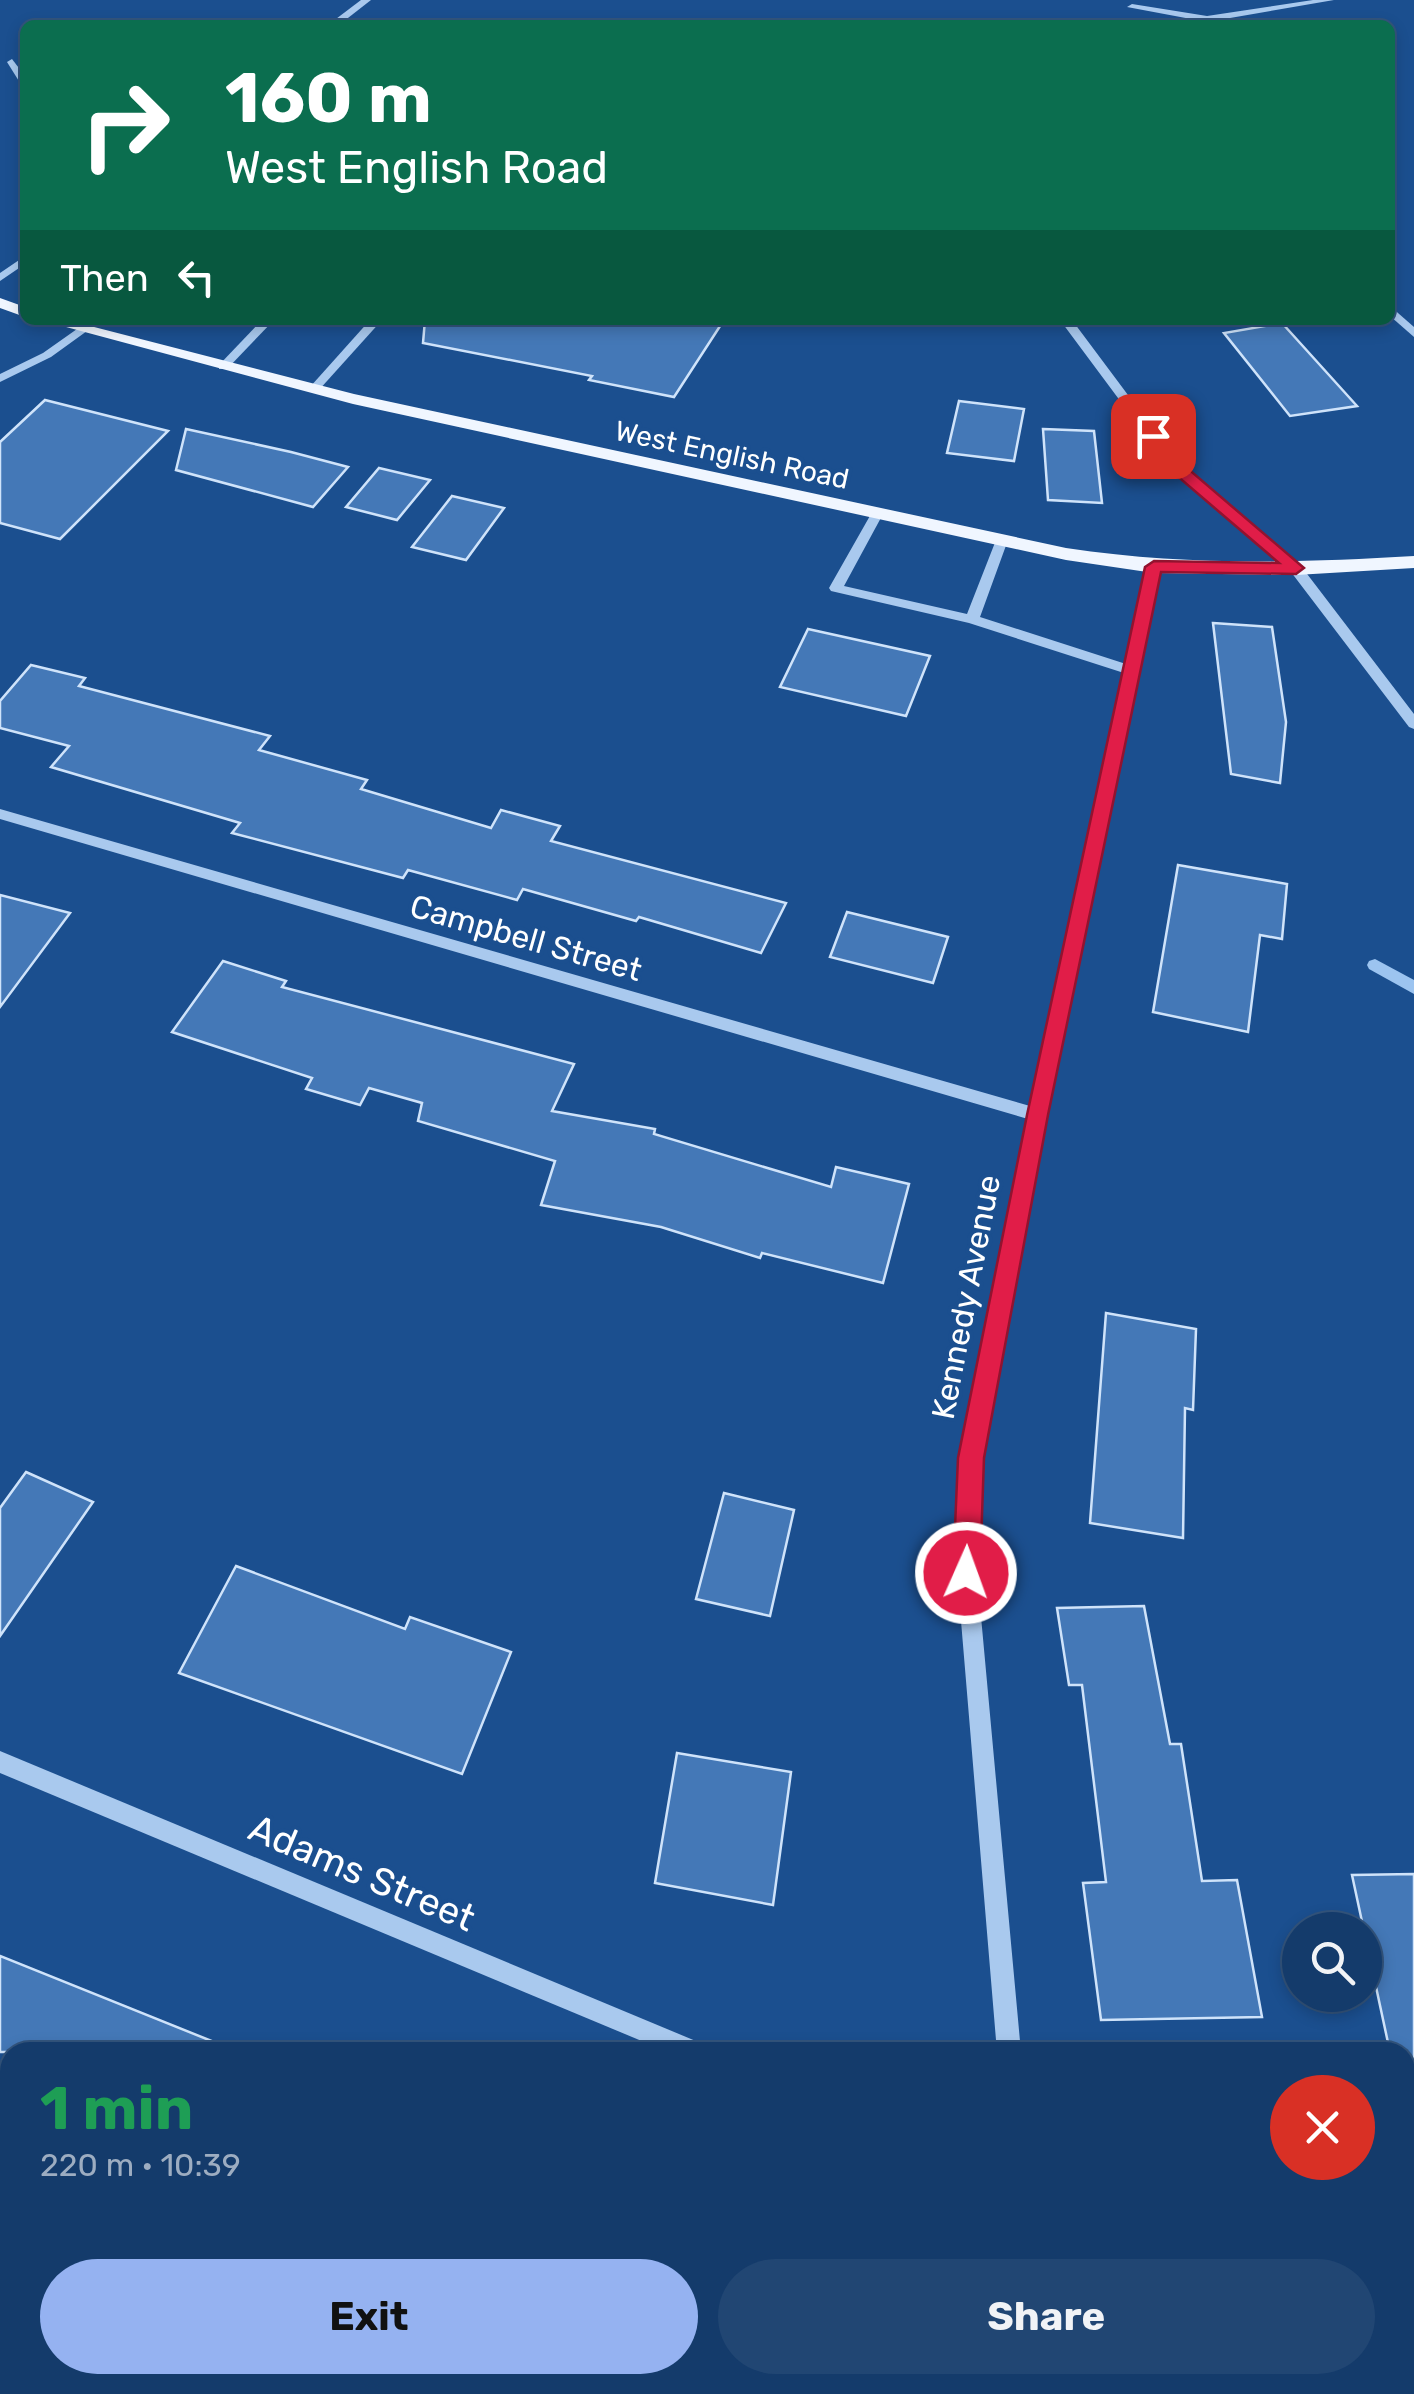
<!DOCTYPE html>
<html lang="en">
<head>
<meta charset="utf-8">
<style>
  :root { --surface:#143b6b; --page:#214673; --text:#f1f3f6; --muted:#9dadc1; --line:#33557e; --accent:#95b2f1 }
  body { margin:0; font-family:Rubik,sans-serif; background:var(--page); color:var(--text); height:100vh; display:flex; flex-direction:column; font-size:38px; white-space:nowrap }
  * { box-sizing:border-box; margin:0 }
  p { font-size:32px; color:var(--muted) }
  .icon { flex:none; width:55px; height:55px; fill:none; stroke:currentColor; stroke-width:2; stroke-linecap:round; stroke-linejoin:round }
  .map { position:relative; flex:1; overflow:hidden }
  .details { position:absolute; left:0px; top:2042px; width:1415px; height:352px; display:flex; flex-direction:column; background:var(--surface); border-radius:30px 30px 0 0; box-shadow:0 5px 15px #0003,0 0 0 2px var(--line) }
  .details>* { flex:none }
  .banner { position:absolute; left:20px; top:20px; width:1375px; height:305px; border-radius:15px; box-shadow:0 5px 15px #0003,0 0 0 2px var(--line); background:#0b6e4f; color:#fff; overflow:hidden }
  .tools { position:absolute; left:1282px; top:1912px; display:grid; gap:20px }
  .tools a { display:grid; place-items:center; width:100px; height:100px; border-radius:50%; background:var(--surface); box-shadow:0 5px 15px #0003,0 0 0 2px var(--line); font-size:50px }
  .pin { position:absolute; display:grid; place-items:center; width:85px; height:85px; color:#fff; margin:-42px; border-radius:20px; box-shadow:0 5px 15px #0006 }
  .me { position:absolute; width:110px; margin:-55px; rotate:2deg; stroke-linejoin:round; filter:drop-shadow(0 0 8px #0008) }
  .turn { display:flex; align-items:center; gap:35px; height:210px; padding:0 40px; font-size:45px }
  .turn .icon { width:130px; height:130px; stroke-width:2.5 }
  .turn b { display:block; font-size:70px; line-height:85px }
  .then { display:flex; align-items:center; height:95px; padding:0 40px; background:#0003; gap:20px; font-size:38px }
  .round { display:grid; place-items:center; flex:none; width:105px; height:105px; border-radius:52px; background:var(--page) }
  .overview { display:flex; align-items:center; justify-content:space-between; height:170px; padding:0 40px }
  h1 { font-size:60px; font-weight:700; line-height:75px; color:#1e9e55 }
  .button { display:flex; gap:20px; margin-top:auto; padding:20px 40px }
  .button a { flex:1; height:115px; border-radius:60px; background:var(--accent); color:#111; font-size:40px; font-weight:700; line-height:115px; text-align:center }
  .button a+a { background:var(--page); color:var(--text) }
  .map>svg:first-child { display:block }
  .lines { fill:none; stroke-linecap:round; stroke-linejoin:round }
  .stream { fill:#9cc4f0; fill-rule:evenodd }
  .building { fill:#4478b7; stroke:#cfe3fa; stroke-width:2.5 }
  .minor { fill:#a9c9ee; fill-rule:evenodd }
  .major { fill:#f0f6ff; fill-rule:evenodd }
  .route { fill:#e11d48; stroke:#92132f; stroke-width:2.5 }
  .labels { text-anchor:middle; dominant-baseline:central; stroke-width:8; stroke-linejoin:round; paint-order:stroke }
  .far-street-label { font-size:28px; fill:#fff; stroke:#1b4f8f }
  .street-label { font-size:32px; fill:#fff; stroke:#1b4f8f }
  .near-street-label { font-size:38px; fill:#fff; stroke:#1b4f8f }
</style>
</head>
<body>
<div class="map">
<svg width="1414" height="2394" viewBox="0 0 1414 2394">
  <rect width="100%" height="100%" fill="#1b4f8f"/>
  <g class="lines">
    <polygon class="stream" points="1375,959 1414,980 1414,994 1369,969 1367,965 1369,961"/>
  </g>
  <g class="building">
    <polygon points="425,320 724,320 674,397 589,380 592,376 423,343"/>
    <polygon points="1282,323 1357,406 1290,416 1224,333"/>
    <polygon points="45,400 168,431 60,539 0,523 0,442"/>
    <polygon points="959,401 1024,409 1014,461 947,453"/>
    <polygon points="186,429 291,452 348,467 313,507 176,470"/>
    <polygon points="1043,429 1094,431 1102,503 1048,500"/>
    <polygon points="379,468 430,480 397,520 346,507"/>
    <polygon points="452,496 504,508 466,560 412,547"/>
    <polygon points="1213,623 1272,627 1286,722 1280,783 1231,774"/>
    <polygon points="808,629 930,656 906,716 780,687"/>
    <polygon points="31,665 85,678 79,686 270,736 259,750 367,780 361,789 491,828 501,810 560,826 551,841 786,903 761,953 639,917 636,921 523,889 517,900 408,870 403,878 232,833 240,823 51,767 69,746 0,728 0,701"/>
    <polygon points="1178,865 1287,884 1282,939 1260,935 1248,1032 1153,1012"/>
    <polygon points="0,895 70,913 0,1007"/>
    <polygon points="847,912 948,937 933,983 830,957"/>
    <polygon points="223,961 286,981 282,987 574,1064 552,1111 655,1129 654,1134 831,1187 836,1167 909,1184 883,1283 762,1253 760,1258 661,1227 541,1205 555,1161 418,1121 422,1103 369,1088 360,1105 306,1089 312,1078 172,1032"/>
    <polygon points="1106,1313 1196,1329 1193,1410 1185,1408 1183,1538 1090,1523"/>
    <polygon points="26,1472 93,1502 0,1636 0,1508"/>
    <polygon points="724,1493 794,1510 770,1616 696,1599"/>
    <polygon points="236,1566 405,1629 410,1617 511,1652 462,1774 179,1673"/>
    <polygon points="1144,1606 1170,1744 1181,1744 1202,1881 1237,1880 1262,2017 1101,2020 1083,1883 1106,1882 1082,1685 1069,1685 1057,1608"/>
    <polygon points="677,1753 791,1772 773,1905 655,1883"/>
    <polygon points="1414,1874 1414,2066 1405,2067 1405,2052 1390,2052 1352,1875"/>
    <polygon points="0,1956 234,2050 233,2052 0,2052"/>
  </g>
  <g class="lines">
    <g class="minor">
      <polygon points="361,0 371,0 339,25 328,25"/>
      <polygon points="1313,0 1334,0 1207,22 1127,7 1132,4 1207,16"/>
      <polygon points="12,59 25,76 25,87 22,86 7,62"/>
      <polygon points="25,256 25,264 0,281 0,273"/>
      <polygon points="1390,306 1414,327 1414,337 1390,316"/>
      <polygon points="262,320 274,320 227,369 219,369 219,365"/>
      <polygon points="370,320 382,320 318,391 310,391 310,387"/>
      <polygon points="1060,320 1072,320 1178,462 1301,566 1414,714 1414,729 1409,727 1291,572 1170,468"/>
      <polygon points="77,329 87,331 51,357 0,382 0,374 43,353"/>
      <polygon points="877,510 883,514 844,586 967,614 996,540 997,537 1007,537 1008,540 980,617 1126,664 1147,567 1154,563 1161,567 1045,1115 981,1458 977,1573 1021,2052 997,2052 957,1573 961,1458 1028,1119 0,819 0,809 1030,1106 1124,673 969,623 831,591 829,588 871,514"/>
      <polygon points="0,1751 703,2044 707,2052 668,2052 0,1773"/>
      <rect x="1405" y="2132" width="9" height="24"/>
      <rect x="1028" y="2385" width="26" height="9"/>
    </g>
    <g class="major">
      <polygon points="0,298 25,307 25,317 0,308"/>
      <path d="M40,320H67L354,394L1066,548C1187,566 1293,563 1414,556V568L1296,575L1154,573L1066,560L353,404Z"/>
    </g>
  </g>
  <polygon class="route" points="1147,433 1158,433 1180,462 1304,568 1296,574 1161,572 1048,1115 984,1458 980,1573 976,1582 966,1586 957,1582 953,1573 958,1458 1027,1115 1145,567 1154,561 1279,563 1169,469 1145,436"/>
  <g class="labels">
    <g class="far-street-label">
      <text transform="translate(732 455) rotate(12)">West English Road</text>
    </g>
    <g class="street-label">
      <text transform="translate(526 938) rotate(16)">Campbell Street</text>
      <text transform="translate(966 1297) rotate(-79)">Kennedy Avenue</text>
    </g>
    <g class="near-street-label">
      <text transform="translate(362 1873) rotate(23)">Adams Street</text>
    </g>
  </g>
</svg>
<div class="tools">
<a><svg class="icon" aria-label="search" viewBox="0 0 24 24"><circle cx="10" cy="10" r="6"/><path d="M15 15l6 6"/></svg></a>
</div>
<div class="pin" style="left:1153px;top:436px;background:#d93025"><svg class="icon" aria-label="arrive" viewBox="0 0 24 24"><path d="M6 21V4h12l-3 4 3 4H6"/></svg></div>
<svg class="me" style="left:966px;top:1573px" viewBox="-20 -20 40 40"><circle r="17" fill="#e11d48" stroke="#fff" stroke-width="3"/><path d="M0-11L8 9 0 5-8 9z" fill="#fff"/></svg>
<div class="banner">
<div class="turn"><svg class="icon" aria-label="right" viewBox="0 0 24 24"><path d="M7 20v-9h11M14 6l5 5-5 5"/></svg><div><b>160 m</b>West English Road</div></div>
<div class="then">Then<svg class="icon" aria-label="left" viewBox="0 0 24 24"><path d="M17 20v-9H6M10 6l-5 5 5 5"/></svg></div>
</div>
<section class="details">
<div class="overview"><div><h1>1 min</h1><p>220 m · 10:39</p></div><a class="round" style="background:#d93025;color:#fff"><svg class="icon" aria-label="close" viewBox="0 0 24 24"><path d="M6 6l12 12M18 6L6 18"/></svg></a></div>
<div class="button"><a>Exit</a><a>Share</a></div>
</section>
</div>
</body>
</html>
